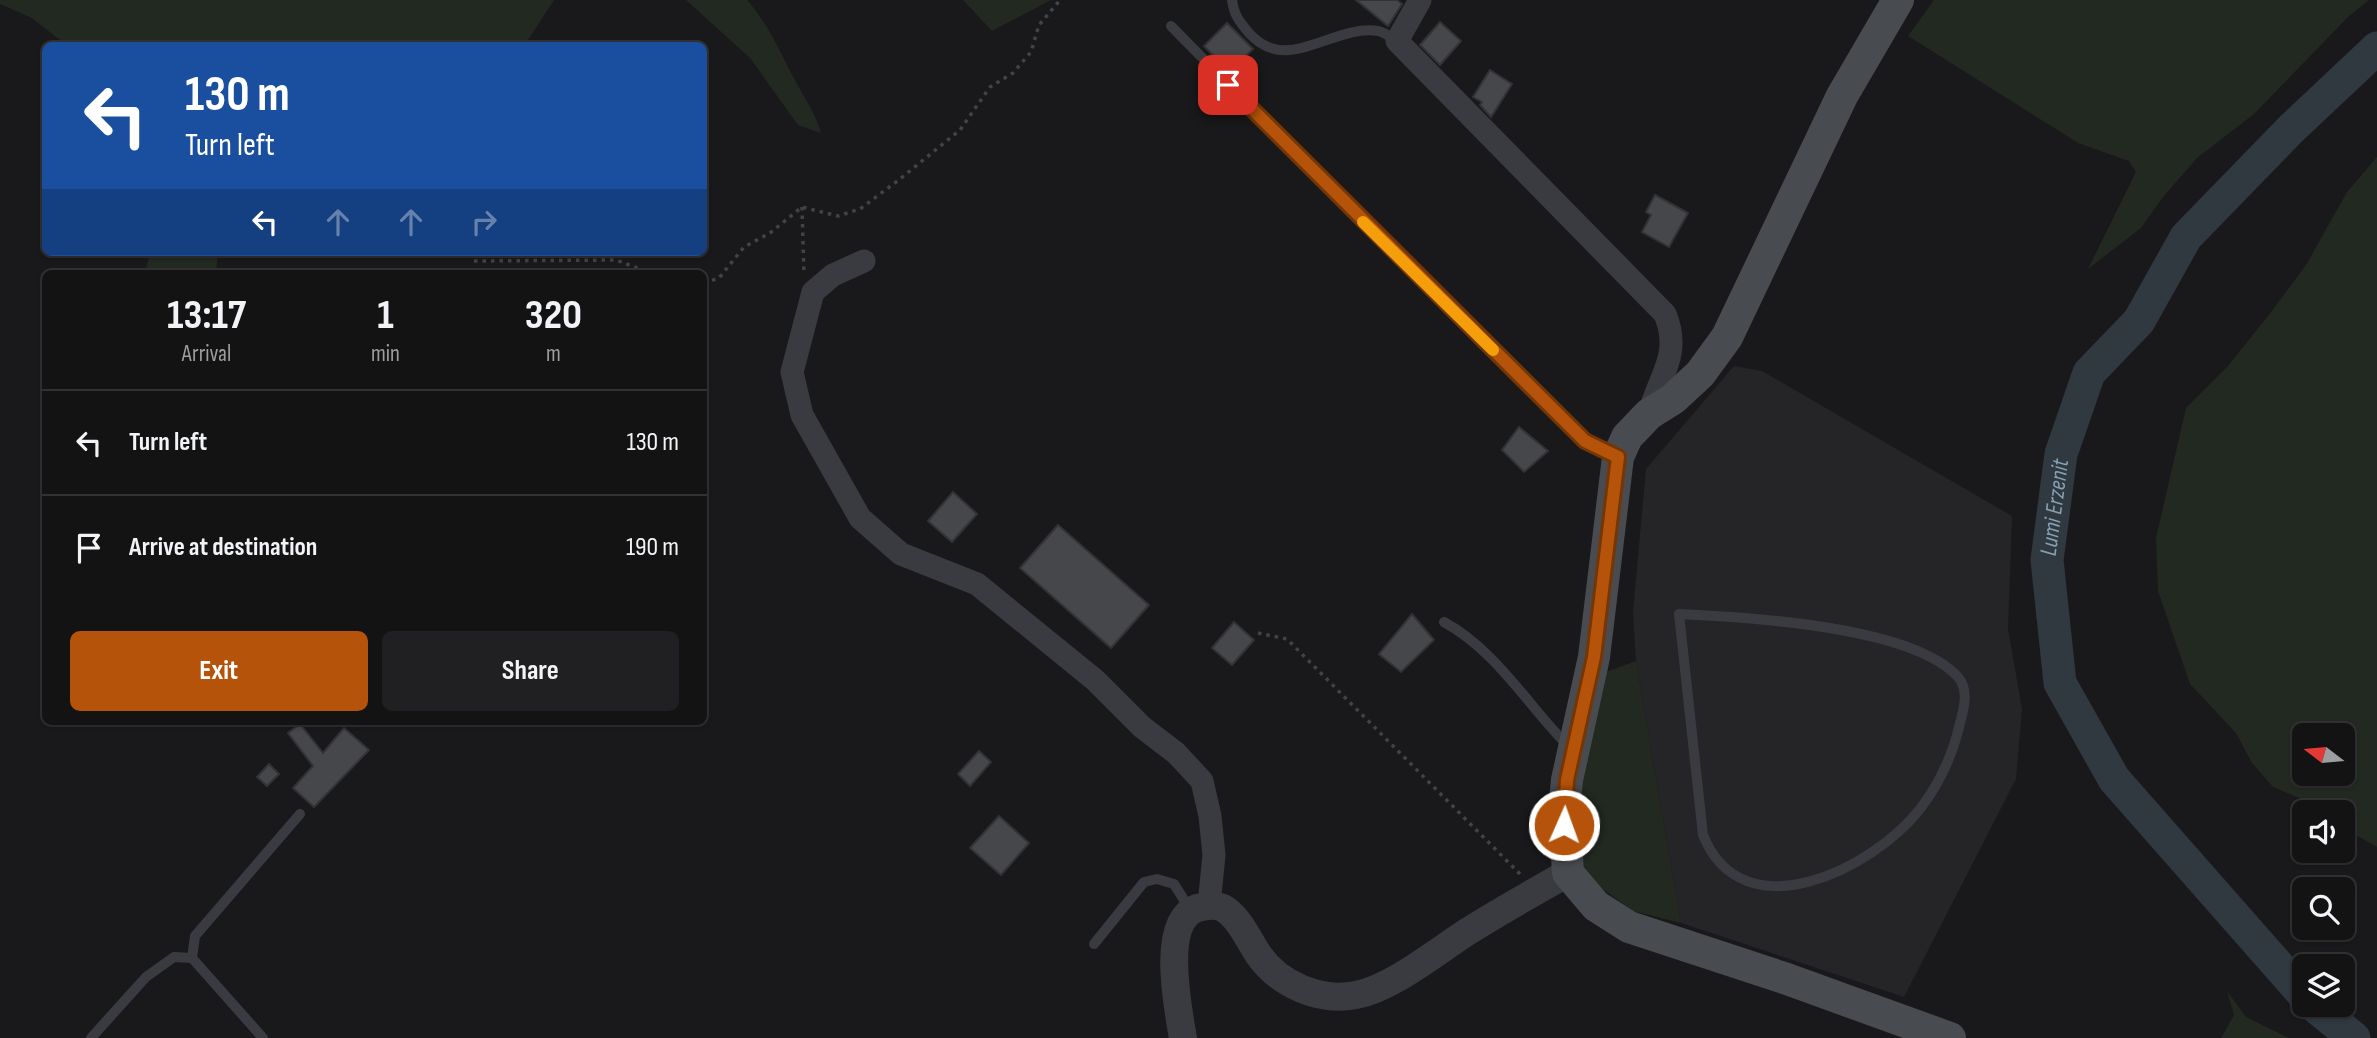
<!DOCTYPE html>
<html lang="en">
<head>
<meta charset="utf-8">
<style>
  :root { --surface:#131314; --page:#202022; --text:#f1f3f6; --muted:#9d9ea0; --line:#323234; --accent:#b45309 }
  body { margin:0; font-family:"Sofia Sans Condensed",sans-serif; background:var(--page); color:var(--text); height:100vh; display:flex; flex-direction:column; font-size:26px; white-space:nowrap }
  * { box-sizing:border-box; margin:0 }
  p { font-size:23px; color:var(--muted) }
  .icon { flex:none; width:38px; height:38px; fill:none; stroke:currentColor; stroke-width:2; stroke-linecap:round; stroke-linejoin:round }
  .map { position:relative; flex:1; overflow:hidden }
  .drawer { position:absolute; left:42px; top:270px; width:665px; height:455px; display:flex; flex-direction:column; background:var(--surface); border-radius:10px; box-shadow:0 2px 5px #0004,0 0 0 2px var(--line) }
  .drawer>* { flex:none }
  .hud { position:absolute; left:42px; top:42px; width:665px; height:214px; border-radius:10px; box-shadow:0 2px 5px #0004,0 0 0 2px var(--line); background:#1a4fa0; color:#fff; overflow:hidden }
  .needle { width:46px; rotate:286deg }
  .fabs { position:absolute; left:2292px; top:723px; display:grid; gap:14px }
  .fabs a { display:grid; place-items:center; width:63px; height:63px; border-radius:10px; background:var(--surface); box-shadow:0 2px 5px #0004,0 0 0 2px var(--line); font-size:35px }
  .pin { position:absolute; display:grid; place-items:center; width:60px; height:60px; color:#fff; margin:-30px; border-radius:14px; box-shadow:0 4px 10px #0006 }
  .me { position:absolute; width:77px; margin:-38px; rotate:2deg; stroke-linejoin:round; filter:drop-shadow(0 0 5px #0008) }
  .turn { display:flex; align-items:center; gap:24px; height:147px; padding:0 28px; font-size:32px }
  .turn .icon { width:91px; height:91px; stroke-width:2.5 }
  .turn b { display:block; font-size:49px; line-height:60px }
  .lanes { display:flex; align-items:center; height:66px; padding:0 28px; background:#0003; justify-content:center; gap:35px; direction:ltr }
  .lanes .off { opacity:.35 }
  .eta { display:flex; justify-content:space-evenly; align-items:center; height:119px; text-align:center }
  .eta b { font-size:42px; font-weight:700; line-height:49px }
  .cta { display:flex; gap:14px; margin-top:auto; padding:14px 28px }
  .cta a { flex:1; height:80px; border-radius:10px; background:var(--accent); color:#fff; font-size:28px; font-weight:700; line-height:80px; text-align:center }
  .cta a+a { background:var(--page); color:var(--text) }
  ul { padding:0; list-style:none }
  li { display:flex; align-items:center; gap:21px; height:105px; padding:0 28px; border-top:2px solid var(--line) }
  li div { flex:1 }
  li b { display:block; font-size:26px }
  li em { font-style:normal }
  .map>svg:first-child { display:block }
  .built { fill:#252528 }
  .green { fill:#212921; fill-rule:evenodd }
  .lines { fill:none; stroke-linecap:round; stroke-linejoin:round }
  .river { stroke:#2f393f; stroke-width:33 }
  .building { fill:#46474b; stroke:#333337; stroke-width:2 }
  .path { stroke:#404347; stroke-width:3.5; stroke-dasharray:3.5 5; stroke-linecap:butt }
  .service { stroke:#3a3b40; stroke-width:10 }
  .minor { stroke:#3a3b40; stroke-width:23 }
  .tertiary { stroke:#3a3b40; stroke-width:28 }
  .secondary { stroke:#484b50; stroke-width:32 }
  .route-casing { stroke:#753606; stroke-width:18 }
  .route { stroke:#b45309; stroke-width:12 }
  .slow { stroke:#f59e0b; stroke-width:12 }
  .labels { text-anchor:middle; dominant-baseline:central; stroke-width:7; stroke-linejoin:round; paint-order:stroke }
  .water-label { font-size:24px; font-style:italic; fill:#85a1b3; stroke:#141416 }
</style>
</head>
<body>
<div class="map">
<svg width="2377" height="1038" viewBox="0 0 2377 1038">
  <rect width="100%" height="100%" fill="#19191b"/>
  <polygon class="built" points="1734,366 1762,371 2012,516 2008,629 2022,709 2016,779 1904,997 1681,923 1636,661 1633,612 1646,469"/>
  <g class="green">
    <polygon points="0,0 554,0 524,46 261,46 243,40 225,46 66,45 32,18 0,4"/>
    <path d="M686,0H747C770,26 781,55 797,84C807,102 815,113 821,133L798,125L750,58Z"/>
    <polygon points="963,0 1051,0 992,31"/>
    <polygon points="1934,0 2369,0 2348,17 2254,114 2197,158 2163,197 2141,228 2088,269 2136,172 2129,161 2078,143 1908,36"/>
    <path d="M2377,157V847L2343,828V812H2321L2302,799L2273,787L2252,763L2236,733L2190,684L2158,591L2156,538L2186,408L2228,366L2271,312L2306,265L2347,192ZM2343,735V774H2305V735Z"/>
    <polygon points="150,252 218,252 216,273 145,273"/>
    <polygon points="1636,661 1681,923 1633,911 1599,886 1580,862 1573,819 1603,673"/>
    <polygon points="2227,991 2246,1017 2289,1038 2221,1038 2234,1015"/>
  </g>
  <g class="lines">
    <g class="river">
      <path id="s1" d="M2305,996L2114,779L2060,683L2047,560L2061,454L2089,373L2139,321L2186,237L2291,129L2377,48"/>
      <polyline points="2312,1004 2354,1038"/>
    </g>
  </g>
  <g class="building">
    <polygon points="1356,0 1397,0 1402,4 1388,26"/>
    <polygon points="1440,22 1461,41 1440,65 1420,45"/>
    <polygon points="1227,23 1253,49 1229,72 1204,46"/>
    <polygon points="1490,70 1512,84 1491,117 1480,105 1482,102 1473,97"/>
    <polygon points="1655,195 1688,213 1669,247 1642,232 1651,215 1646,212"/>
    <polygon points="1519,427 1548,451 1524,472 1502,450"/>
    <polygon points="953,492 977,514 952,542 928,521"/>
    <polygon points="1058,525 1149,605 1111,648 1020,568"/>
    <polygon points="1412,614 1434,640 1401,672 1379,654"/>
    <polygon points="1234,622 1254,640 1232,665 1212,648"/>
    <polygon points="300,724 323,753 344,728 369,750 314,807 293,788 313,766 288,733"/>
    <polygon points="979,751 991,762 970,786 958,774"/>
    <polygon points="269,764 279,774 267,786 257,777"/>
    <polygon points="999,816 1029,843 1001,875 970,848"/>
  </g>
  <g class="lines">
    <g class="path">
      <polyline points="802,207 804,275"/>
      <polyline points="474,261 616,260 650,273"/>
      <polyline points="704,283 719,278 744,247 770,233 802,207 838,216 860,209 900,179 960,130 990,87 1013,73 1031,52 1039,25 1060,0"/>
      <polyline points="1258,633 1287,639 1520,874"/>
    </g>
    <g class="service">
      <path d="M1232,0C1234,15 1239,21 1249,33C1287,76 1332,24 1378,31C1384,32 1391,37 1397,41"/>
      <polyline points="1171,26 1402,261 1585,441 1615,456"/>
      <path d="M1679,614C1747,617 1912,626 1958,677C1969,689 1964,709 1960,723C1953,754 1940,783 1920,809C1873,869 1743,934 1703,835Z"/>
      <path d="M1444,622C1497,651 1528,706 1570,748"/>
      <polyline points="1094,944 1144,882 1157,879 1174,884 1191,911"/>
      <polyline points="91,1038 146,977 174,957 192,958"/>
      <polyline points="263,1038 192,958 195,936 300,814"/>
    </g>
    <g class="minor">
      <path d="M1420,0L1397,41L1665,314C1682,355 1659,376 1649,414"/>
      <polyline points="864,261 833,275 813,292 792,372 802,415 860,518 901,554 977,584 1095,680 1142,727 1176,753 1202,781 1210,816 1214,855 1209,905"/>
    </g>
    <path class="tertiary" d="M1183,1038C1178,1009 1160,921 1197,908C1206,906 1214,904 1223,908C1239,917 1248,939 1258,954C1279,985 1320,1002 1356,995C1392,988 1436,952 1467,932C1500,911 1534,892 1568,873"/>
    <polyline class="secondary" points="1898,0 1842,96 1727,337 1700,374 1673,399 1649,414 1627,437 1618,457 1594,657 1567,780 1564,809 1568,873 1596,906 1629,927 1787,979 1950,1038"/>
  </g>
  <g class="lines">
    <defs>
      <polyline id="route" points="1228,85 1585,441 1618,457 1594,657 1567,780 1564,825"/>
    </defs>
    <use href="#route" class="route-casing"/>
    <use href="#route" class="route"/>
    <polyline class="slow" points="1363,222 1493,350"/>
  </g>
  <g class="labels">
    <g class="water-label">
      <text stroke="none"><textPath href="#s1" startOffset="576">Lumi Erzenit</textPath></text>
    </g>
  </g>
</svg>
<div class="fabs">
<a><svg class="needle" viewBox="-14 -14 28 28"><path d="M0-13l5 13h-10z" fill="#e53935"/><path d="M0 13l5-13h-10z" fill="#9d9ea0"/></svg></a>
<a><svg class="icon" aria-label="sound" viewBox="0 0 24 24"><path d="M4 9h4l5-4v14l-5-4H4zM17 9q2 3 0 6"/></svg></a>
<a><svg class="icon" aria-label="search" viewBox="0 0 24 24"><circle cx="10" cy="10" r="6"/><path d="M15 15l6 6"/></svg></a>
<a><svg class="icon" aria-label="layers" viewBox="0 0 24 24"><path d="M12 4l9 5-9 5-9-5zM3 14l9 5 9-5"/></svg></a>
</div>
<div class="pin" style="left:1228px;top:85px;background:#d93025"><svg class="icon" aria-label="arrive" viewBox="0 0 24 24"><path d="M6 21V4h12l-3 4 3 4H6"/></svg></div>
<svg class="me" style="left:1564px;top:825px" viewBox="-20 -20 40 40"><circle r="17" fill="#b45309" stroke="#fff" stroke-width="3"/><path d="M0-11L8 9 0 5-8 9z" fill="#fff"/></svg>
<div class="hud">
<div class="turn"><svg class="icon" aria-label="left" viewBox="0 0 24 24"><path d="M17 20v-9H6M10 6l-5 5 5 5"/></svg><div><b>130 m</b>Turn left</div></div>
<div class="lanes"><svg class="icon" aria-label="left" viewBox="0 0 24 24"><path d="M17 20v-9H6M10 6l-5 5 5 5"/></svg><svg class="icon off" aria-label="ahead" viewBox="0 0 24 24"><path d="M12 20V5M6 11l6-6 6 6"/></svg><svg class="icon off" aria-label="ahead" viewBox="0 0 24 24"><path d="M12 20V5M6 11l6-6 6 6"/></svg><svg class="icon off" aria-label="right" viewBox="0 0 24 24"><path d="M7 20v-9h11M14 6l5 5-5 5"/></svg></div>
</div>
<section class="drawer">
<div class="eta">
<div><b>13:17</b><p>Arrival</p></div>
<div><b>1</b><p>min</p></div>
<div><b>320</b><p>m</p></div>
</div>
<ul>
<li><svg class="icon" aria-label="left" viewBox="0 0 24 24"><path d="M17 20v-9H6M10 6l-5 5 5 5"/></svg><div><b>Turn left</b></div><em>130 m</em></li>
<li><svg class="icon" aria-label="arrive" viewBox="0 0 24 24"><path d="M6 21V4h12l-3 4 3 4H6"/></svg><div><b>Arrive at destination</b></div><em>190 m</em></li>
</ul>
<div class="cta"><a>Exit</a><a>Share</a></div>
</section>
</div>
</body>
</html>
